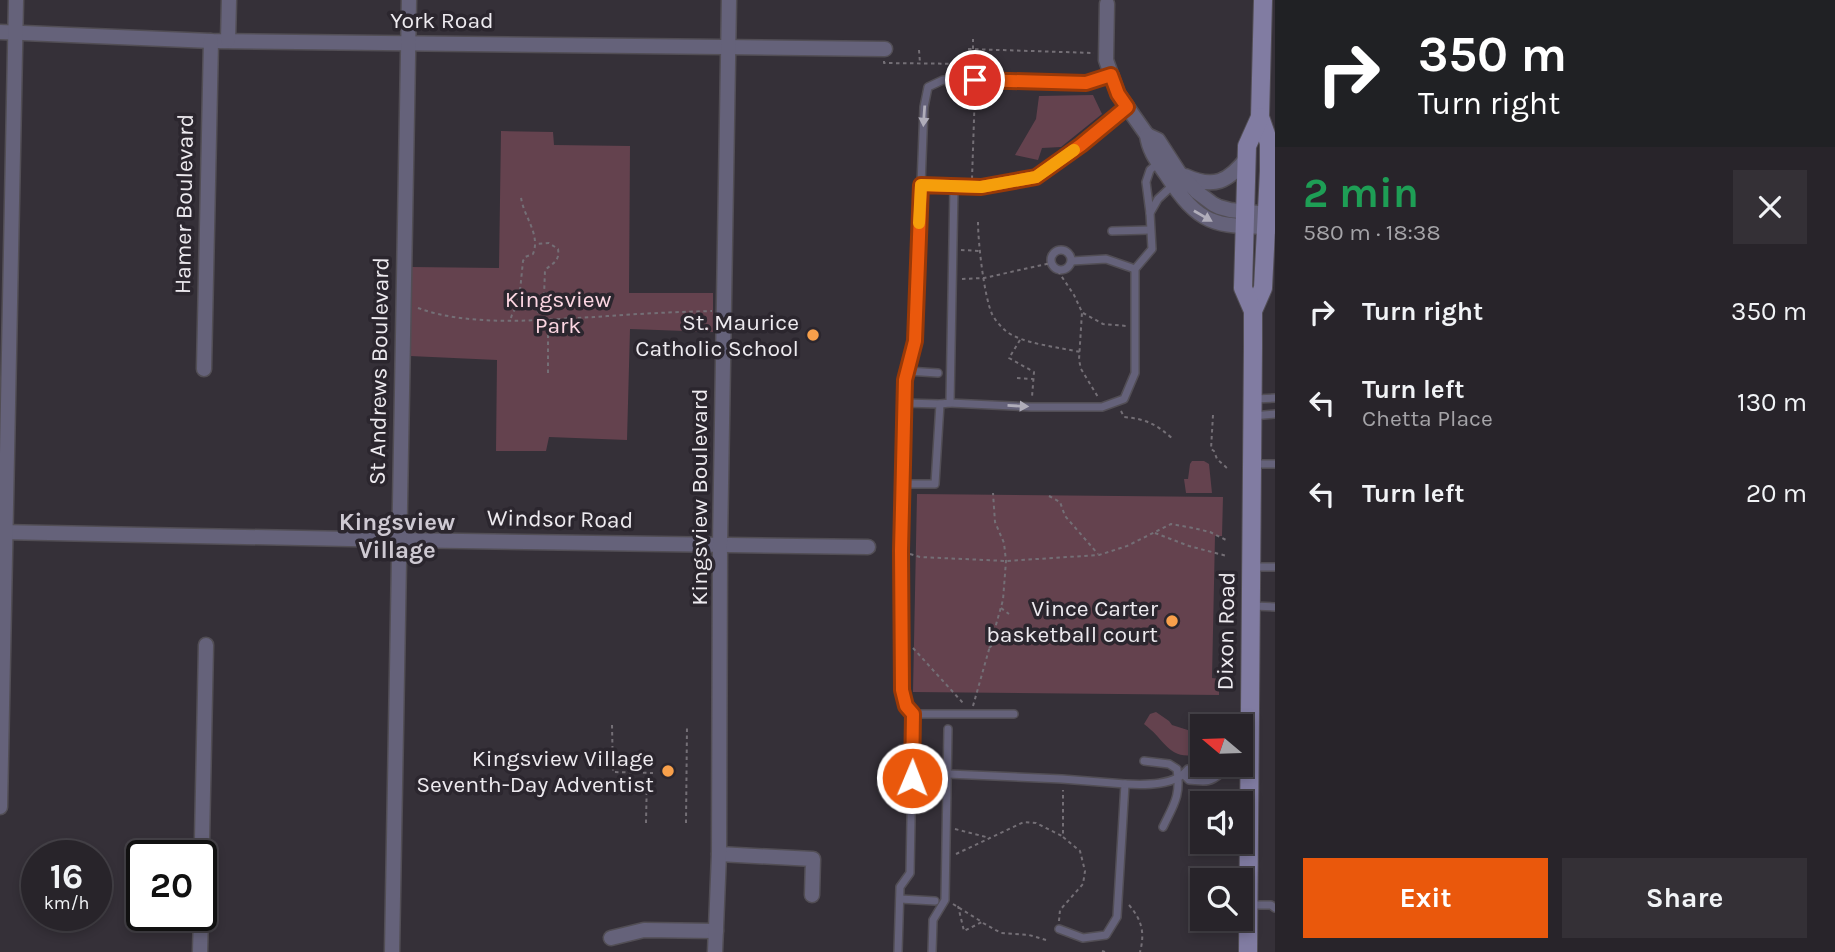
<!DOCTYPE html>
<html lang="en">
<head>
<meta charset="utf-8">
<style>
  :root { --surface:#28242a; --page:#343036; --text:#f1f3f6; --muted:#a5a4a8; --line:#444147; --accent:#ea580c }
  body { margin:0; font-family:Karla,sans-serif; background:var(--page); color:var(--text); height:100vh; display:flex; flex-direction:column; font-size:26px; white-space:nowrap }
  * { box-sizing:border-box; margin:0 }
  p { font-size:23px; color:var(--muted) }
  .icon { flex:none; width:38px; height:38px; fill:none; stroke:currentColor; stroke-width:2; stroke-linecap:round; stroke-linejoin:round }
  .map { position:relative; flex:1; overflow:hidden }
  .sheet { display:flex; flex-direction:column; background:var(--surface); width:560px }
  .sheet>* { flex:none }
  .guide { background:#202124; color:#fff; overflow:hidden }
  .needle { width:46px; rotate:289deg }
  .buttons { position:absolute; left:1190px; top:714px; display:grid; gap:14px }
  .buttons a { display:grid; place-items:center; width:63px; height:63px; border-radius:0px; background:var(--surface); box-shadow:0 4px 10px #0003,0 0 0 2px var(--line); font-size:35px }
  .speed { position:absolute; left:21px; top:840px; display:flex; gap:14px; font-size:35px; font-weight:700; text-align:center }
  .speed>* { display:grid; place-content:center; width:91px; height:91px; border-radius:50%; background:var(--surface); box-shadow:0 4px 10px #0003,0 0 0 2px var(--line); line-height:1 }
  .speed small { font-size:18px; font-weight:400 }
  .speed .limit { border:4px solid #111; border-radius:10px; background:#fff; color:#111 }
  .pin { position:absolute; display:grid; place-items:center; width:60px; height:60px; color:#fff; margin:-30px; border:4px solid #fff; border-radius:50%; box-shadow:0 2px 7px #0007 }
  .me { position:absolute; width:77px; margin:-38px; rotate:1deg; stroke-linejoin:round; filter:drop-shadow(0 0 5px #0008) }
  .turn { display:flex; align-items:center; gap:24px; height:147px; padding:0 28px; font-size:32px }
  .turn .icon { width:91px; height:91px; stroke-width:2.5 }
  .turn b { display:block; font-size:49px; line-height:60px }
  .round { display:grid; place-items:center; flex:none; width:74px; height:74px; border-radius:0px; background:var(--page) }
  .summary { display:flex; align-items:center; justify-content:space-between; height:119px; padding:0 28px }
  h1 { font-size:42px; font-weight:700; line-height:52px; color:#1e9e55 }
  .button { display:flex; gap:14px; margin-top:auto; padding:14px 28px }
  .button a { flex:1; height:80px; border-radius:0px; background:var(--accent); color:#fff; font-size:28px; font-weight:700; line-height:80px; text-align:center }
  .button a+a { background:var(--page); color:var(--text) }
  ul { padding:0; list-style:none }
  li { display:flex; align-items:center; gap:21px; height:91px; padding:0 28px }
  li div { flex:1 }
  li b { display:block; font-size:26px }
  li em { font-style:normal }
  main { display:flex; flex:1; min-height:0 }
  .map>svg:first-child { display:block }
  .green { fill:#64424e }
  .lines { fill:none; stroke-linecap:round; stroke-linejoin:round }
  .service-casing { stroke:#524e55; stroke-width:10 }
  .minor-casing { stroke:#524e55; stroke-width:17 }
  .secondary-casing { stroke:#524e55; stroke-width:20 }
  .path { stroke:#746f76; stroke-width:2; stroke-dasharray:3.5 3.5; stroke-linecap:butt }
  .service { stroke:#65627a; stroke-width:7 }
  .minor { stroke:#65627a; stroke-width:14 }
  .secondary { stroke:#817ca2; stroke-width:18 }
  .oneway { fill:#b0adba }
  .route-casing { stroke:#983908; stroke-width:18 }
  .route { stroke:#ea580c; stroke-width:12 }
  .slow { stroke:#f59e0b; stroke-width:12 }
  .poi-dot { fill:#f8a04b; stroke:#2b262e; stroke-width:2.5 }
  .labels { text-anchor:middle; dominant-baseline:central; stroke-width:7; stroke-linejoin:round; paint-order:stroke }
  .street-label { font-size:23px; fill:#edeaef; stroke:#2b262e }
  .park-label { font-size:23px; fill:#fcd6e2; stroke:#2b262e }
  .poi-label { font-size:23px; fill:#edeaef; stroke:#2b262e; text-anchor:end }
  .neighbourhood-label { font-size:24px; font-weight:bold; fill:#cec9d2; stroke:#2b262e }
</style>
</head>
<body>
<main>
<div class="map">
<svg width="1275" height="952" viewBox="0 0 1275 952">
  <rect width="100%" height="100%" fill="#353038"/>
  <g class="green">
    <polygon points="1093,95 1102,114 1061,147 1042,148 1038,160 1015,155 1036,119 1039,96"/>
    <polygon points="501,131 553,132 554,145 630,146 629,293 713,293 713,332 630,329 627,440 549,437 546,451 496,451 497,360 410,356 411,267 499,268"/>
    <polygon points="1192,461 1204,461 1209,464 1212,493 1186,493 1184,479 1188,479 1190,464"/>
    <polygon points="917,494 1223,497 1222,536 1215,536 1212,678 1219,679 1219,695 913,692"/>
    <path d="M1156,712L1169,721L1172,725L1194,732L1202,730V753C1169,763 1167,741 1144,724L1150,714Z"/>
  </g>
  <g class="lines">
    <defs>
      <g id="service">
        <polyline points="921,185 981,187 1036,177 1081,145 1127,107"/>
        <polyline points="1150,213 1158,199 1173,185"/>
        <polyline points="1112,231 1150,230"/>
        <circle cx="1061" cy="260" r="10"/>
        <polyline points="1072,261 1106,259 1135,269"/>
        <polyline points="907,371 938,373"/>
        <polyline points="1255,399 1275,398"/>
        <polyline points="904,403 940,404"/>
        <polyline points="950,403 1031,407 1102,407 1124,399 1135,373 1135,269 1152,249 1150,213 1146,182 1150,170 1159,162"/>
        <polyline points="1253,416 1275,414"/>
        <polyline points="1252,464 1275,464"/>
        <polyline points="903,484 935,484 940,404 950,403 954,187"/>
        <polyline points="1252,567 1275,567"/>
        <polyline points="1252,606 1275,607"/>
        <polyline points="1014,714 913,714 907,706 902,690 901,551 905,380 915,341 924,107 928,87 943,80 1086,83 1111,75"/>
        <path d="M1144,761L1169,764L1177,769C1181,796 1174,804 1163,827"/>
        <polyline points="948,774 1062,779 1125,784 1117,917 1106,935 1083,938 1059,929"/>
        <path d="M1184,775L1189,780C1203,781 1209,784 1221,773"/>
        <path d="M1125,784C1144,785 1176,786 1188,769L1213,768L1221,773L1247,774"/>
        <polyline points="900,899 935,901"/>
        <polyline points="1249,905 1271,905 1275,908"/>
        <polyline points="898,952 900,887 910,873 913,714"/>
        <polyline points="932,952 933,920 945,900 948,729"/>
      </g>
      <g id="minor">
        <polyline points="1107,4 1106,60 1118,94 1147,135"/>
        <polyline points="0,32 211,41 885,49"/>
        <polyline points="228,40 229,0"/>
        <path d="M1185,176C1214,189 1228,182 1247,158"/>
        <path d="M1275,215L1230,210L1219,207L1213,204L1197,192L1180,174L1158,140L1147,135C1149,151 1157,161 1166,174C1200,227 1215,226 1275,227"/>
        <polyline points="204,369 211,41"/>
        <polyline points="0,532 398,540 868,547"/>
        <polyline points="0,807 16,0"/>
        <polyline points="719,854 813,859 812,895"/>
        <polyline points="201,888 206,645"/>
        <polyline points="611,938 644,930 716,931"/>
        <polyline points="200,952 201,915"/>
        <polyline points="392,952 409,0"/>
        <polyline points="715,952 719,854 720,544 729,0"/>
      </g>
      <g id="secondary">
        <polyline points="1253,311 1263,288 1269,171 1269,143 1260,117 1263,0"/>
        <polyline points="1248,952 1253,346 1253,311 1243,288 1247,146 1260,117"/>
      </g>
    </defs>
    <use href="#service" class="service-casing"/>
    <use href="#minor" class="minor-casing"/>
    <use href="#secondary" class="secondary-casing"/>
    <g class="path">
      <polyline points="968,49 1094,53"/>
      <polyline points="919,50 920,63"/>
      <polyline points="982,58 982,67"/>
      <polyline points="884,61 884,63 972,64 976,63 984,51"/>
      <polyline points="973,63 973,39"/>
      <polyline points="972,179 975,90"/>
      <path d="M978,222C978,242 984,296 992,314C995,320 1001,327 1006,331C1022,344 1059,347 1080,352"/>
      <polyline points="961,250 980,251"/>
      <polyline points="1058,271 1074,295 1082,312 1079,360 1081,369 1098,397"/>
      <polyline points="962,279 984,278 1051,263"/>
      <path d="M521,304L519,301L523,261L525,257L533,254C541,234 523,216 521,197"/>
      <path d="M418,308C469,327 540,320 594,317C633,314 672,312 712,311"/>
      <path d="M537,308L544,296L545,270C553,263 560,261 558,249L549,243L537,244"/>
      <polyline points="1083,313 1103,324 1127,326"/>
      <path d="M511,318C514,305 525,300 537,308L540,319"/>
      <polyline points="1020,340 1009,358 1034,372 1032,397"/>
      <polyline points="548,373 548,319"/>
      <polyline points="1017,378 1033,379"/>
      <path d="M1121,411L1124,417C1147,419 1157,425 1173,439"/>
      <polyline points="1213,415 1211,449 1214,451 1217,459 1228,469"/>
      <polyline points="1049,496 1060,502 1065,516 1098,554"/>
      <polyline points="1155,533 1189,546 1227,556"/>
      <polyline points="910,554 920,557 1006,561 1099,555 1127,546 1171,524 1193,528 1210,532 1226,540"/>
      <polyline points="1001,608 1009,614"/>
      <polyline points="913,648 963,703"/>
      <polyline points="989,648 1010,630"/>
      <polyline points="973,706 1003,600 1006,561 1004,543 995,522 993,493"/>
      <polyline points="612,725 613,772 653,773"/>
      <polyline points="646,823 647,775"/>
      <polyline points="686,823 687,726"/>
      <polyline points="955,829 990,838"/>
      <polyline points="1203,844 1223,845"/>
      <polyline points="956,854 1024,822 1036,823 1062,836"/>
      <polyline points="953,904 982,922 964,931 958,906"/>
      <path d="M1129,905C1142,920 1145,933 1140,952"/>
      <polyline points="1059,921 1060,910 1083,884 1085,871 1080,851 1063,837 1063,790"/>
      <polyline points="983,923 1001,933 1029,935 1046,940"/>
      <polyline points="1102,951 1105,952"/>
    </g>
    <use href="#service" class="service"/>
    <use href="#minor" class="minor"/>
    <use href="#secondary" class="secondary"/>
  </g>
  <defs><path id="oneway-solid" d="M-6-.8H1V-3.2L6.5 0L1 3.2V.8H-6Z" transform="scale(1.75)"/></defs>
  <g class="oneway">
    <use href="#oneway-solid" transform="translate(924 116) rotate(94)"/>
    <use href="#oneway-solid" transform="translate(1203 216) rotate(30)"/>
    <use href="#oneway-solid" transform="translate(1018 406) rotate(3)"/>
  </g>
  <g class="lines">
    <defs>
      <polyline id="route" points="912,778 913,714 906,706 902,690 901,551 905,380 915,341 921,185 981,187 1036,177 1081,145 1127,107 1118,94 1111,75 1086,83 975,80"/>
    </defs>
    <use href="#route" class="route-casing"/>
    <use href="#route" class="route"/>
    <polyline class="slow" points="919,223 921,185 981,187 1036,177 1074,150"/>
  </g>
  <g class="poi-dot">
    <circle cx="813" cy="335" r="7"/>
    <circle cx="1172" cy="621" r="7"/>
    <circle cx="668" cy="771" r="7"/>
  </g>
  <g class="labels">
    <g class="street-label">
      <text x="442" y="20">York Road</text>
      <text transform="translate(184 204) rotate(-89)">Hamer Boulevard</text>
      <text transform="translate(379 371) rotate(-89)">St Andrews Boulevard</text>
      <text transform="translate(699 497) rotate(-90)">Kingsview Boulevard</text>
      <text transform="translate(560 519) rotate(1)">Windsor Road</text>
      <text transform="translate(1226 631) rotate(-89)">Dixon Road</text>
    </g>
    <g class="park-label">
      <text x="558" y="299">Kingsview<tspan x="558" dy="26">Park</tspan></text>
    </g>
    <g class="poi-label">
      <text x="799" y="322">St. Maurice<tspan x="799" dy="26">Catholic School</tspan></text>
      <text x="1158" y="608">Vince Carter<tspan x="1158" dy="26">basketball court</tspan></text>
      <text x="654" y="758">Kingsview Village<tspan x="654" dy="26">Seventh-Day Adventist</tspan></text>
    </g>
    <g class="neighbourhood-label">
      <text x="397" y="522">Kingsview<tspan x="397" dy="28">Village</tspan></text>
    </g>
  </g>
</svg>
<div class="buttons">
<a><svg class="needle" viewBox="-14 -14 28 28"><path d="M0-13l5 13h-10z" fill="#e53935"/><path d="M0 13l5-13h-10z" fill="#a5a4a8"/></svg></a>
<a><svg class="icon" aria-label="sound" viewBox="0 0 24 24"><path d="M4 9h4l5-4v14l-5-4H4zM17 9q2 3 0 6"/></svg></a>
<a><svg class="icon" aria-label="search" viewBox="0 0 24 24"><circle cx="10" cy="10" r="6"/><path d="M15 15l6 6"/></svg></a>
</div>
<div class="speed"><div>16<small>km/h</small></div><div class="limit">20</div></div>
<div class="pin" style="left:975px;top:80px;background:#d93025"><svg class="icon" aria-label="arrive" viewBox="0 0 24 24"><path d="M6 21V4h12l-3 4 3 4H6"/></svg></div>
<svg class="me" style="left:912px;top:778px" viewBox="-20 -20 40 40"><circle r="17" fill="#ea580c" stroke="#fff" stroke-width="3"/><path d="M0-11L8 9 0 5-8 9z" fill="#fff"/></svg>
</div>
<section class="sheet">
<div class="guide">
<div class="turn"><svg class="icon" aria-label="right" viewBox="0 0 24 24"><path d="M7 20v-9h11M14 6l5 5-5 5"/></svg><div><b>350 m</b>Turn right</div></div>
</div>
<div class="summary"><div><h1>2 min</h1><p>580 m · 18:38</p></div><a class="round"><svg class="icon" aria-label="close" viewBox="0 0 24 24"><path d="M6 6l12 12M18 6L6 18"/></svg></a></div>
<ul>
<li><svg class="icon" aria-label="right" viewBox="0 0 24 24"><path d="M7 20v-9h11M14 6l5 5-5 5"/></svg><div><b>Turn right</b></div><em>350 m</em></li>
<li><svg class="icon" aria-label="left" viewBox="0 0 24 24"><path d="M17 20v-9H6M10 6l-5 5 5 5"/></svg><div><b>Turn left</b><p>Chetta Place</p></div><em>130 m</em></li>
<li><svg class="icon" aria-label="left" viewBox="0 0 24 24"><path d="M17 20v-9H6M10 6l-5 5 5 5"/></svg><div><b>Turn left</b></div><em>20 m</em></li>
</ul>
<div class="button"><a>Exit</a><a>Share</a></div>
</section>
</main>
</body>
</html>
